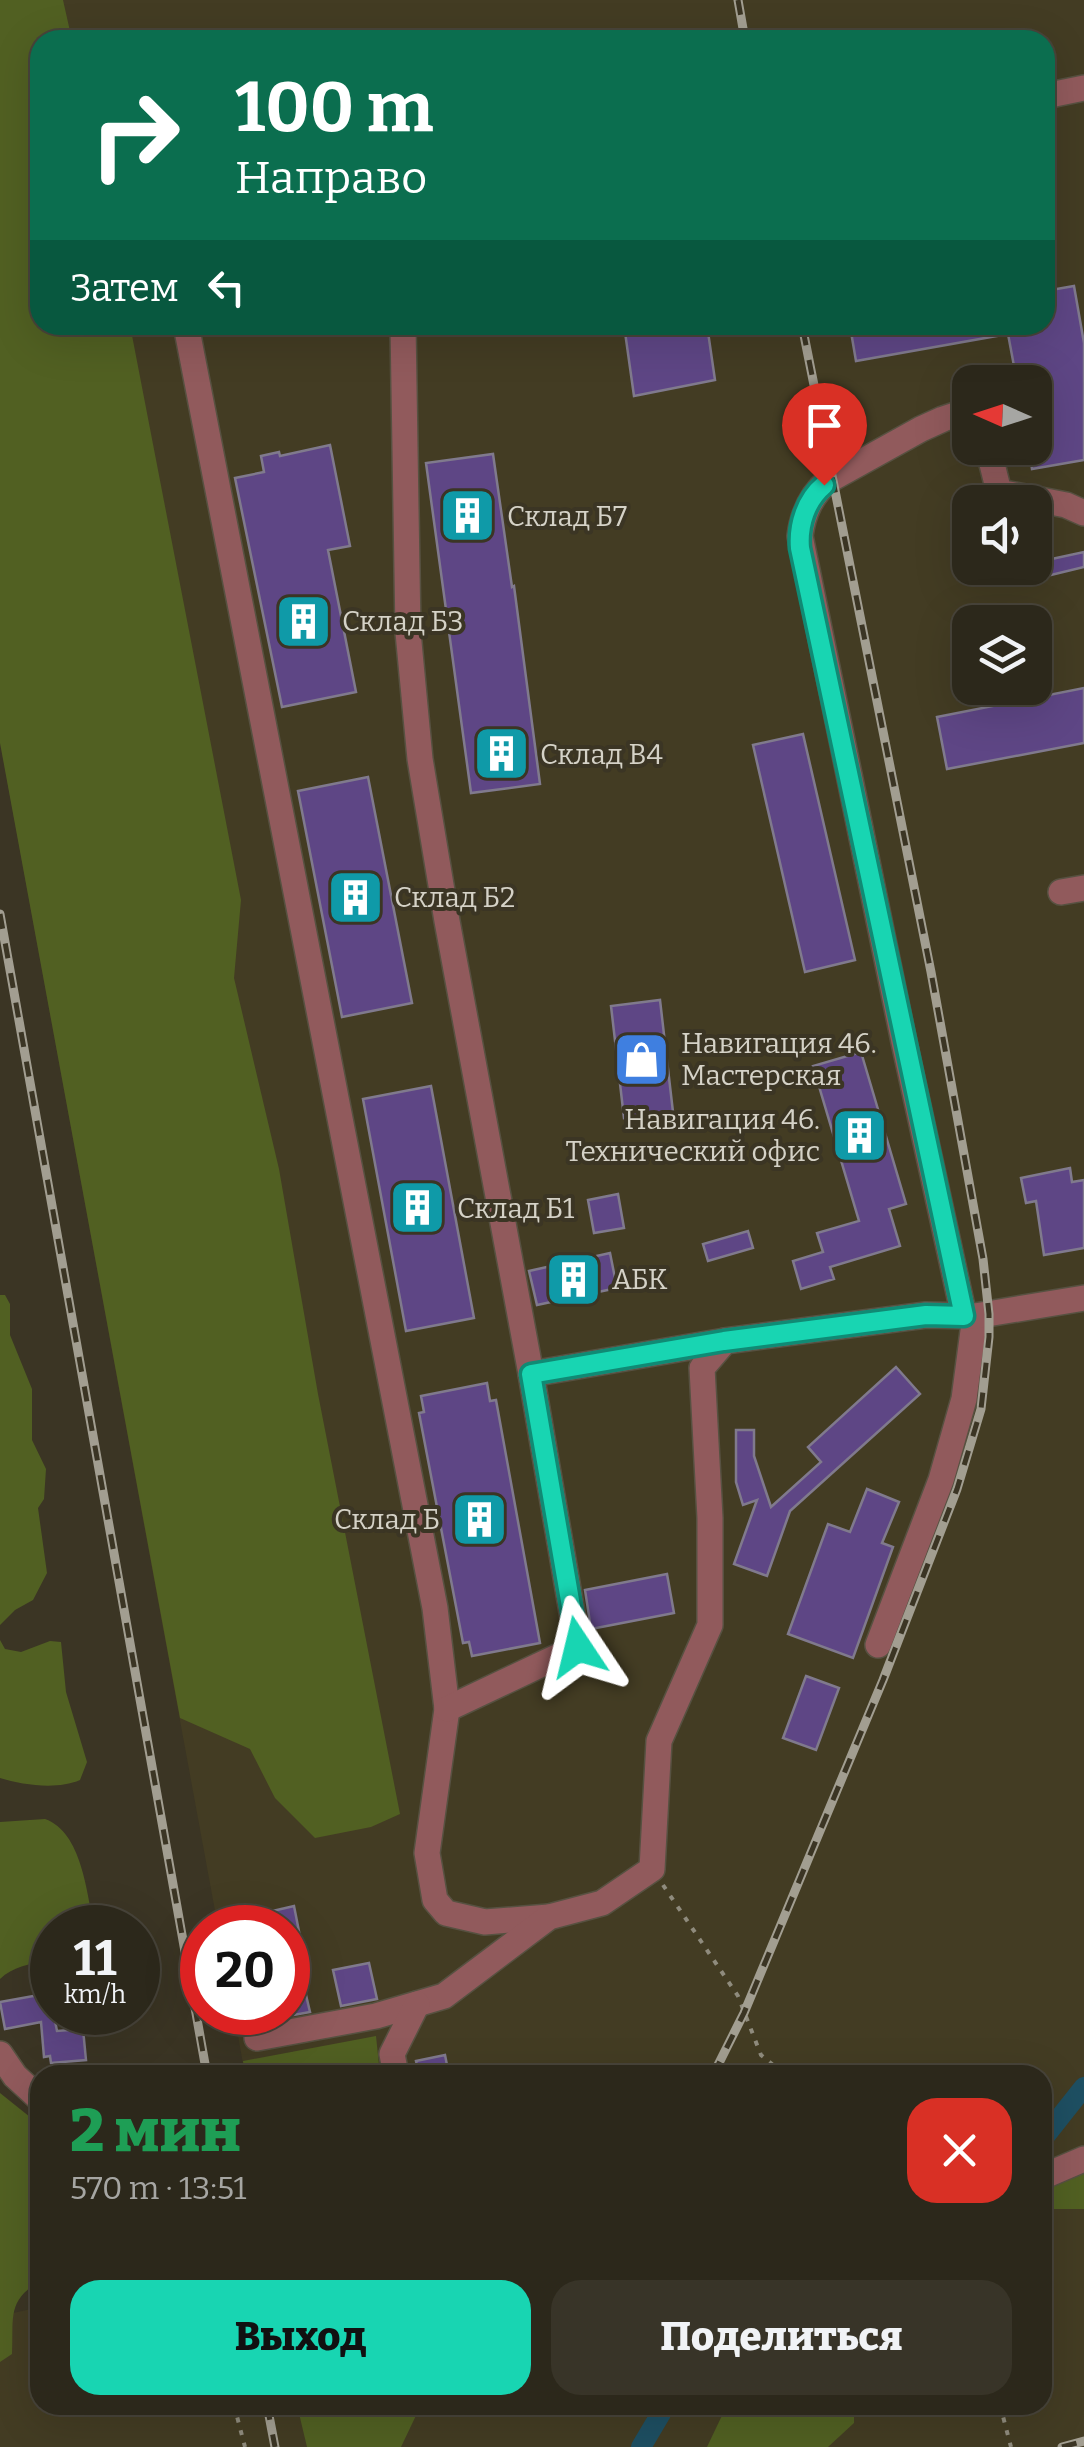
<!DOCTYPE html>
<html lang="ru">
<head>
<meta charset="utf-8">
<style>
  :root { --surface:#2c281b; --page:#383428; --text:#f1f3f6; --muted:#a6a6a3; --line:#48443a; --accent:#18d5b2 }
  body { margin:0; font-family:Bitter,serif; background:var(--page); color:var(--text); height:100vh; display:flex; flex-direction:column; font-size:38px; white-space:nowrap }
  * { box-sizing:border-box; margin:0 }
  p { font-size:32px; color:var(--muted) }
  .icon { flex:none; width:55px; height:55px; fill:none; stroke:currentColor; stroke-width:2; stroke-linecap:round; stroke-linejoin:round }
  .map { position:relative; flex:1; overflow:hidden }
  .side { position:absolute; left:30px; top:2065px; width:1022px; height:350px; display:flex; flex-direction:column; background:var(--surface); border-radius:30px; box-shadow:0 10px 40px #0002,0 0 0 2px var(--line) }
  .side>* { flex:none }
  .hud { position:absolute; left:30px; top:30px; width:1025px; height:305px; border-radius:30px; box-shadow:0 10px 40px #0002,0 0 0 2px var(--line); background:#0b6e4f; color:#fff; overflow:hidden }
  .needle { width:65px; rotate:273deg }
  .tools { position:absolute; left:952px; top:365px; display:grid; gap:20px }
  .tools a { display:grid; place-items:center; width:100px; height:100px; border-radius:20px; background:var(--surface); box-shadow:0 10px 40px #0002,0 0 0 2px var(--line); font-size:50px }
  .speed { position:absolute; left:30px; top:1905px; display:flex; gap:20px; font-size:50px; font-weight:700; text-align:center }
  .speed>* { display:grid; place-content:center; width:130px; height:130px; border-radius:50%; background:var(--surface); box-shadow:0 10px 40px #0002,0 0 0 2px var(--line); line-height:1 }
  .speed small { font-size:25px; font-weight:400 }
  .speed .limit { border:15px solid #d22; background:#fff; color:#111 }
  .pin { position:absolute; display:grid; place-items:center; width:85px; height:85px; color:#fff; margin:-102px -42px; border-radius:50% 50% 50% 0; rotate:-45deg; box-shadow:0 0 10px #0007 }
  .pin .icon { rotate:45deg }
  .me { position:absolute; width:110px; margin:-55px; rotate:350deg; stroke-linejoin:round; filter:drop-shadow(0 0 8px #0008) }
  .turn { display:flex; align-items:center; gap:35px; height:210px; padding:0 40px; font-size:45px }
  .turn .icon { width:130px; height:130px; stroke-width:2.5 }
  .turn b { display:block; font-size:70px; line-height:85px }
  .then { display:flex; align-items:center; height:95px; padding:0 40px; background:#0003; gap:20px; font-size:38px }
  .round { display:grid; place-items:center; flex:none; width:105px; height:105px; border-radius:30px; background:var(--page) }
  .headline { display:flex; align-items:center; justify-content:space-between; height:170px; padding:0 40px }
  h1 { font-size:60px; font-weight:800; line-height:75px; color:#1e9e55 }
  .action { display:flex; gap:20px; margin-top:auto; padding:20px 40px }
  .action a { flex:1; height:115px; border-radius:30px; background:var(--accent); color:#111; font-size:40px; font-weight:800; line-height:115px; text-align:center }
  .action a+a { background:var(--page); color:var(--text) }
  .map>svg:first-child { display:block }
  .built { fill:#433c23; fill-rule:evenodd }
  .green { fill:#516022 }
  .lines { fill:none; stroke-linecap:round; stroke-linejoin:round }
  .canal { stroke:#1e4f62; stroke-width:20 }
  .building { fill:#5e4685; stroke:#807a8d; stroke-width:2.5 }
  .minor-casing { stroke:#575141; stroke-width:28 }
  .path { stroke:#8f8b7d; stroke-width:4; stroke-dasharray:5 8; stroke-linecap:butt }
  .minor { stroke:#915a5c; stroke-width:25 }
  .rail-casing { stroke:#a29e91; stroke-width:9 }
  .rail { stroke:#3b3524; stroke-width:5; stroke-dasharray:15; stroke-linecap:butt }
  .route-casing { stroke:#108a74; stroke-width:25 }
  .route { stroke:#18d5b2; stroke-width:18 }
  .labels { text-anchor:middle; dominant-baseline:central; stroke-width:8; stroke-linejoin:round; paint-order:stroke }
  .poi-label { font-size:28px; fill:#d5d2c7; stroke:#3b3524; text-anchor:start }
</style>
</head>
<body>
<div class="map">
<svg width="1084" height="2447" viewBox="0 0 1084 2447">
  <rect width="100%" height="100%" fill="#3b3524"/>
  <path class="built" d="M0,0H1084V2447H0V2316L40,2307V2405H1042V2075H245L234,2013L288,2012V1928L218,1927L0,742ZM40,40H1045V325H40ZM970,382H1035V448H970ZM970,502H1035V568H970ZM970,622H1035V688H970Z"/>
  <g class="green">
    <polygon points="0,0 63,0 72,40 40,40 40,325 130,325 241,900 234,978 279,1169 318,1394 400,1814 371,1827 315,1838 275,1798 250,1749 180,1718 0,743"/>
    <polygon points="0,1295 5,1295 10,1304 10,1335 32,1389 32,1440 46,1469 44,1499 38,1508 47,1573 33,1600 15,1610 0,1625"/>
    <path d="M0,1640L5,1649L21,1652L50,1641L61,1642L66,1692L87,1762L80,1780C57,1790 23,1785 0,1778Z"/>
    <path d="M45,1819C82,1832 87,1894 94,1927L52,1928V1963C33,1962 14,1966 0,1979V1822Z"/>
    <polygon points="376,2036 380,2075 245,2075 243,2061"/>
    <path d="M0,2093L35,2121L40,2133V2213L37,2217V2230L40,2235V2281C6,2301 14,2319 12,2354L0,2362Z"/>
    <polygon points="1084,2168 1084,2209 1044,2209 1047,2187"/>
    <polygon points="297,2405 354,2405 359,2413 367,2405 421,2405 401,2447 307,2447"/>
    <polygon points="727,2405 854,2405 854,2423 828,2447 707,2447"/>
  </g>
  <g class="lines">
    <g class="canal">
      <polyline points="1042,2140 1084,2087"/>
      <polyline points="641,2447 666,2405"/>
    </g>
  </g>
  <g class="building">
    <polygon points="1074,286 1084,343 1084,460 1032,469 1029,448 1035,448 1035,382 1017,382 1008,334 856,361 850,326 1045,325 1045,291"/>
    <polygon points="624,325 707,325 715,380 634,396"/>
    <polygon points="330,445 350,546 328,550 356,692 282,707 235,478 264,472 261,456 279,452 280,456"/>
    <polygon points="493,454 512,587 514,586 540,784 471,793 426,463"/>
    <polygon points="1084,552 1084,567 1051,575 1047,560"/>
    <polygon points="1084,688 1084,743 947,769 937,717"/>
    <polygon points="803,734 855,960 805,972 753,745"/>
    <polygon points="368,777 412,1003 342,1017 298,791"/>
    <polygon points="660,1000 673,1112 624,1118 611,1006"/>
    <polygon points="861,1052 906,1204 889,1209 900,1246 830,1267 834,1279 801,1289 793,1261 823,1252 817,1233 859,1221 813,1066"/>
    <polygon points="431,1086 474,1318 406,1331 363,1099"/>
    <polygon points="1070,1168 1072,1182 1084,1180 1084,1248 1044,1255 1036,1201 1026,1203 1021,1178"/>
    <polygon points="618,1194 624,1228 594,1233 588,1200"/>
    <polygon points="748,1231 753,1248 708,1261 703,1244"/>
    <polygon points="610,1253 617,1288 537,1305 529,1271"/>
    <polygon points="896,1367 920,1394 790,1511 767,1576 734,1564 757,1500 743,1505 736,1482 736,1430 754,1430 754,1456 771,1507 821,1462 808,1447"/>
    <polygon points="487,1383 490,1401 496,1400 540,1643 472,1656 469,1642 463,1643 419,1413 424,1412 421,1396"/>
    <polygon points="867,1489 899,1502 882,1543 893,1547 853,1658 788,1634 828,1524 850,1532"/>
    <polygon points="667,1574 674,1613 591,1629 585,1590"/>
    <polygon points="806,1676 839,1688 816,1750 783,1738"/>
    <polygon points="294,1906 308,1977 302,1978 310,2012 288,2016 288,1928 267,1928 264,1913"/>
    <polygon points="369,1963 377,1999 341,2006 333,1970"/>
    <polygon points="48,1985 57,2031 83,2029 86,2060 51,2063 50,2056 44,2057 41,2022 5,2029 0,2002 39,1995 38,1987"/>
    <polygon points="445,2055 449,2075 419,2075 416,2061"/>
  </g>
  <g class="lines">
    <defs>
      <g id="minor">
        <polyline points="1045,96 1084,88"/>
        <polyline points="186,325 435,1608 447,1709 427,1853 435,1900 446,1913 485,1922 549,1917"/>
        <polyline points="403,325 408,632 420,759 447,921 531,1374 725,1341"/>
        <polyline points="988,448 999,492 1066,505 1084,513"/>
        <polyline points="1061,892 1084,888"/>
        <path d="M964,1316L904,1042L800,536C803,513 811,495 829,480L921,429L943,419L970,410"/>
        <polyline points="878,1645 941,1480 964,1399 975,1316"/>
        <polyline points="447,1709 578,1647 531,1374"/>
        <polyline points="257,2038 376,2016 444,1996 549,1917 602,1903 652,1869 659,1741 710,1625 710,1518 702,1368 725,1341 926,1315 975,1316 1084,1298"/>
        <polyline points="0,2054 15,2076 40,2099"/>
        <polyline points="396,2075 392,2054 417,2004"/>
        <polyline points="1042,2177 1084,2159"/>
      </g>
    </defs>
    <use href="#minor" class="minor-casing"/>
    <g class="path">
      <polyline points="663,1885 738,1996 761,2055 785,2075"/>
      <polyline points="234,2405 245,2447"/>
      <polyline points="1000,2405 1011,2447"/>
    </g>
    <use href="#minor" class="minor"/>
    <defs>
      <g id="rail">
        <polyline points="738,0 745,40"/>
        <polyline points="0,914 207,2075"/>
        <polyline points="713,2075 744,2013 883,1680 957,1489 981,1409 989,1337 989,1314 983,1259 931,972 802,325"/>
        <polyline points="267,2405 275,2447"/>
        <polyline points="1062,2447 1084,2441"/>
      </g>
    </defs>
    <use href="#rail" class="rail-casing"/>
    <use href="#rail" class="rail"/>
  </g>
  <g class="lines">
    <defs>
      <path id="route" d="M578,1647L531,1374L724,1341L926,1315L964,1316L800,548C798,525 806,500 824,485"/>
    </defs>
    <use href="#route" class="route-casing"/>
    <use href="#route" class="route"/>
  </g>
  <defs>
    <symbol id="building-square" viewBox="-11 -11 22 22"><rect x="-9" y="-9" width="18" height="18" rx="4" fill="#0f9aa8" stroke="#3b3524"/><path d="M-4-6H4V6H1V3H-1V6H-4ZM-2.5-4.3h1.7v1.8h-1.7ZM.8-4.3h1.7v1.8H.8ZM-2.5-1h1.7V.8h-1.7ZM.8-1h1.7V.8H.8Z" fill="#fff"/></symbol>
    <symbol id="shop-square" viewBox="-11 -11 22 22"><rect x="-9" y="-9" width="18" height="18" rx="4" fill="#3f7fe0" stroke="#3b3524"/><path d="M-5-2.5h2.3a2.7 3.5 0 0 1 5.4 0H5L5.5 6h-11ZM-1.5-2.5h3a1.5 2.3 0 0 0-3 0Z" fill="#fff"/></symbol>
  </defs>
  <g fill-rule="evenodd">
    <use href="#building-square" x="436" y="484" width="63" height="63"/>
    <use href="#building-square" x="272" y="590" width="63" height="63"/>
    <use href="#building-square" x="470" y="722" width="63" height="63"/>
    <use href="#building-square" x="324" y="866" width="63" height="63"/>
    <use href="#shop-square" x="610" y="1028" width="63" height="63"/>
    <use href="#building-square" x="828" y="1104" width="63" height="63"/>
    <use href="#building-square" x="386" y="1176" width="63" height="63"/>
    <use href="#building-square" x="542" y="1248" width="63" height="63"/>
    <use href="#building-square" x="448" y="1488" width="63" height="63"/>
  </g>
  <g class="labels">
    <g class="poi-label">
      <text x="507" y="516">Склад Б7</text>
      <text x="342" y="621">Склад Б3</text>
      <text x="540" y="754">Склад В4</text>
      <text x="394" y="897">Склад Б2</text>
      <text x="681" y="1043">Навигация 46.<tspan x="681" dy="32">Мастерская</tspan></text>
      <text x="820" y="1119" text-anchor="end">Навигация 46.<tspan x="820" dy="32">Технический офис</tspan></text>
      <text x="457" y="1208">Склад Б1</text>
      <text x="612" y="1279">АБК</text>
      <text x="440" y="1519" text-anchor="end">Склад Б</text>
    </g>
  </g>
</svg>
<div class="tools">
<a><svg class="needle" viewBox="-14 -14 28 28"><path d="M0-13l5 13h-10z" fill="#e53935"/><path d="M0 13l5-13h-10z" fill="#a6a6a3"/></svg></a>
<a><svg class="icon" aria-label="sound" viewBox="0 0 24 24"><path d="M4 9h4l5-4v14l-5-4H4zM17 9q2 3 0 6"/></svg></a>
<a><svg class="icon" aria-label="layers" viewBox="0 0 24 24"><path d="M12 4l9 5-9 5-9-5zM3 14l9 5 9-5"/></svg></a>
</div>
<div class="speed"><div>11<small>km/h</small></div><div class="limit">20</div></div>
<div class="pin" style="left:824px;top:485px;background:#d93025"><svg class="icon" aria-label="arrive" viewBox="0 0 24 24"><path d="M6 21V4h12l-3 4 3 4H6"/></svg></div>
<svg class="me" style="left:578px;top:1647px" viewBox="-20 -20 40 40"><path d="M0-17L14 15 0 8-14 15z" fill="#18d5b2" stroke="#fff" stroke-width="4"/></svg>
<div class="hud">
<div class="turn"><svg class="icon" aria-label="right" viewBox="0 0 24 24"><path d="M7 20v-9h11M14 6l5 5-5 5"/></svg><div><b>100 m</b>Направо</div></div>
<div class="then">Затем<svg class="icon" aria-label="left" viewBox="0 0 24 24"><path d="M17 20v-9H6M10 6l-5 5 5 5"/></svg></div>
</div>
<section class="side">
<div class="headline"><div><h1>2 мин</h1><p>570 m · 13:51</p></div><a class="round" style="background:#d93025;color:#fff"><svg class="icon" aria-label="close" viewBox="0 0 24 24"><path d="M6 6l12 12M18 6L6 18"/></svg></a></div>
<div class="action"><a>Выход</a><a>Поделиться</a></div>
</section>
</div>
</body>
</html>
